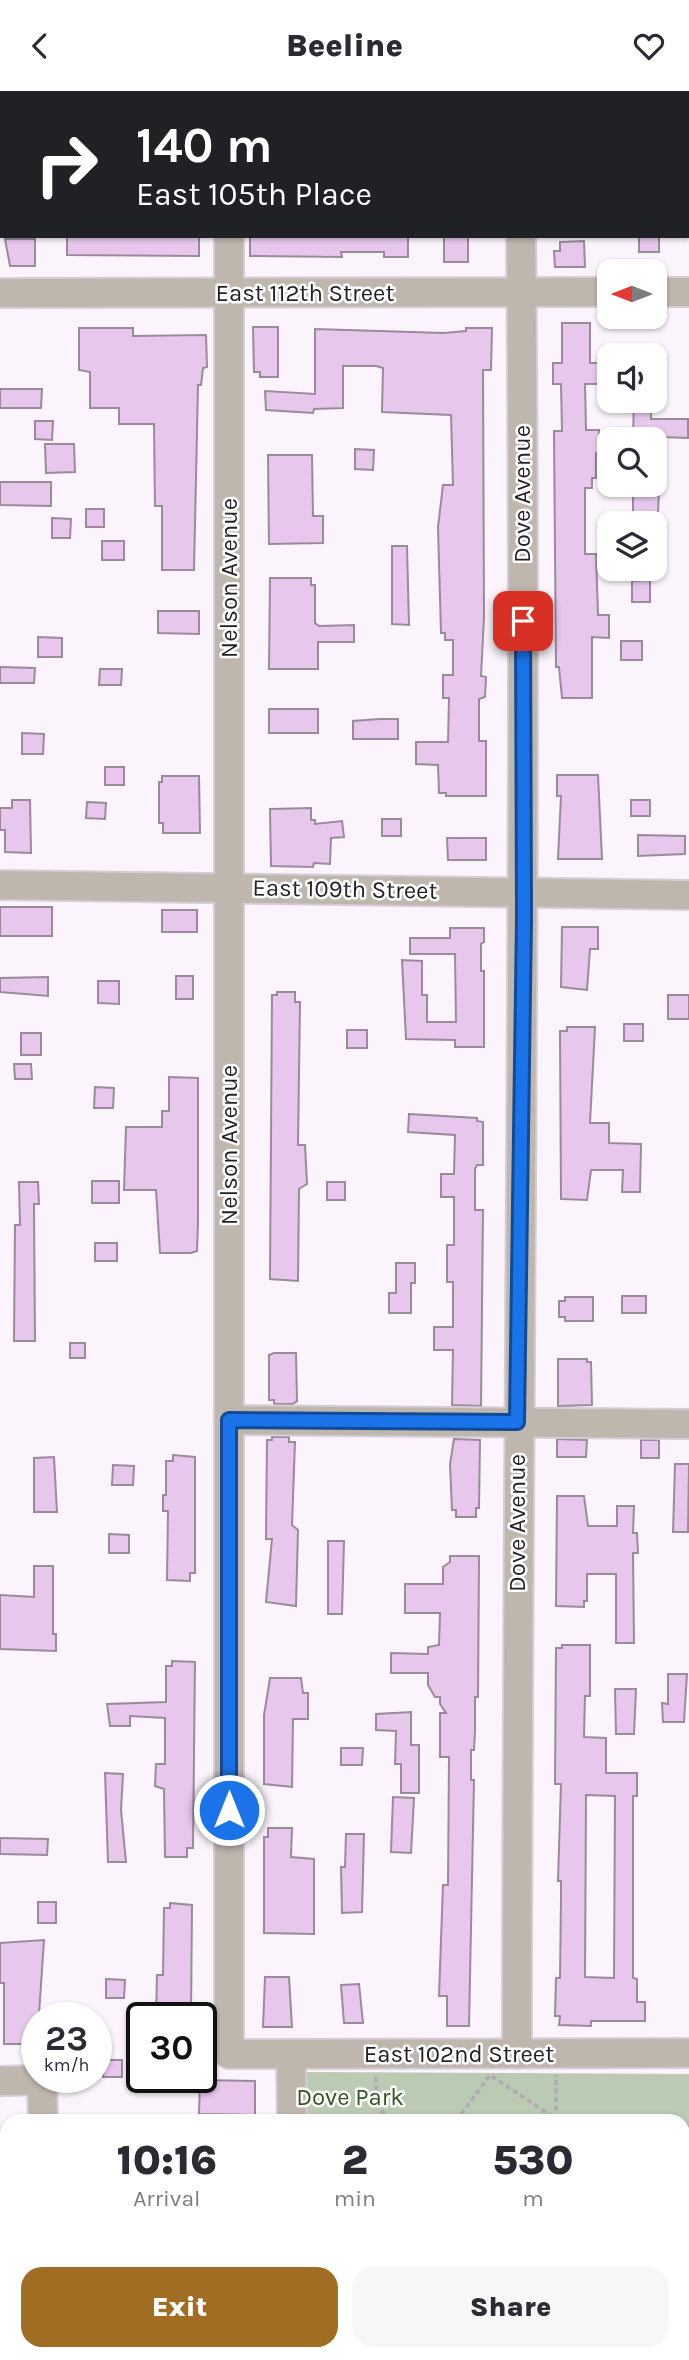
<!DOCTYPE html>
<html lang="en">
<head>
<meta charset="utf-8">
<style>
  :root { --surface:#fff; --page:#f7f7f7; --text:#2b2b33; --muted:#7c7c81; --accent:#a06d23 }
  body { margin:0; font-family:Karla,sans-serif; background:var(--page); color:var(--text); height:100vh; display:flex; flex-direction:column; font-size:26px; white-space:nowrap }
  * { box-sizing:border-box; margin:0 }
  p { font-size:23px; color:var(--muted) }
  .icon { flex:none; width:38px; height:38px; fill:none; stroke:currentColor; stroke-width:2; stroke-linecap:round; stroke-linejoin:round }
  .map { position:relative; flex:1; overflow:hidden }
  .panel { position:absolute; left:0px; top:2023px; width:690px; height:247px; display:flex; flex-direction:column; background:var(--surface); border-radius:21px 21px 0 0; box-shadow:0 2px 5px #0004 }
  .panel>* { flex:none }
  .banner { position:absolute; left:0px; top:0px; width:690px; height:147px; box-shadow:0 2px 5px #0004; background:#202124; color:#fff; overflow:hidden }
  .needle { width:46px; rotate:270deg }
  .tools { position:absolute; left:597px; top:168px; display:grid; gap:14px }
  .tools a { display:grid; place-items:center; width:70px; height:70px; border-radius:14px; background:var(--surface); box-shadow:0 2px 5px #0004; font-size:35px }
  .speed { position:absolute; left:21px; top:1911px; display:flex; gap:14px; font-size:35px; font-weight:700; text-align:center }
  .speed>* { display:grid; place-content:center; width:91px; height:91px; border-radius:50%; background:var(--surface); box-shadow:0 2px 5px #0004; line-height:1 }
  .speed small { font-size:18px; font-weight:400 }
  .speed .limit { border:4px solid #111; border-radius:10px; background:#fff; color:#111 }
  .pin { position:absolute; display:grid; place-items:center; width:60px; height:60px; color:#fff; margin:-30px; border-radius:14px; box-shadow:0 4px 10px #0006 }
  .me { position:absolute; width:77px; margin:-38px; rotate:0deg; stroke-linejoin:round; filter:drop-shadow(0 0 5px #0008) }
  .turn { display:flex; align-items:center; gap:24px; height:147px; padding:0 21px; font-size:32px }
  .turn .icon { width:91px; height:91px; stroke-width:2.5 }
  .turn b { display:block; font-size:49px; line-height:60px }
  .eta { display:flex; justify-content:space-evenly; align-items:center; height:119px; text-align:center }
  .eta b { font-size:42px; font-weight:800; line-height:49px }
  .action { display:flex; gap:14px; margin-top:auto; padding:14px 21px }
  .action a { flex:1; height:80px; border-radius:21px; background:var(--accent); color:#fff; font-size:28px; font-weight:800; line-height:80px; text-align:center }
  .action a+a { background:var(--page); color:var(--text) }
  header { display:flex; justify-content:space-between; align-items:center; height:91px; padding:0 21px; background:var(--surface); font-size:32px; font-weight:800 }
  .map>svg:first-child { display:block }
  .green { fill:#bacab3 }
  .building { fill:#e7c8ec; stroke:#9a8a9c; stroke-width:2; fill-rule:evenodd }
  .lines { fill:none; stroke-linecap:round; stroke-linejoin:round }
  .minor-casing { stroke:#d4cdd5; stroke-width:32 }
  .path { stroke:#b0aab1; stroke-width:3.5; stroke-dasharray:5 3.5; stroke-linecap:butt }
  .minor { stroke:#bfb6ae; stroke-width:28 }
  .route-casing { stroke:#114b97; stroke-width:18 }
  .route { stroke:#1a73e8; stroke-width:12 }
  .labels { text-anchor:middle; dominant-baseline:central; stroke-width:5; stroke-linejoin:round; paint-order:stroke }
  .street-label { font-size:24px; fill:#241e25; stroke:#fff }
  .park-label { font-size:24px; fill:#345520; stroke:#fff }
</style>
</head>
<body>
<header><svg class="icon" aria-label="back" viewBox="0 0 24 24"><path d="M15 5l-7 7 7 7"/></svg>Beeline<svg class="icon" aria-label="heart" viewBox="0 0 24 24"><path d="M12 20l-8-8c-3-5 5-10 8-4 3-6 11-1 8 4z"/></svg></header>
<div class="map">
<svg width="689" height="2269" viewBox="0 0 689 2269">
  <rect width="100%" height="100%" fill="#fbf4fc"/>
  <polygon class="green" points="303,1981 689,1983 689,2257 682,2254 682,2030 305,2030"/>
  <g class="building">
    <polygon points="67,145 199,145 199,165 67,164"/>
    <polygon points="250,145 408,145 408,166 384,166 384,161 341,161 342,166 250,165"/>
    <rect x="444" y="145" width="24" height="26"/>
    <rect x="639" y="145" width="20" height="16"/>
    <polygon points="5,148 35,148 35,175 10,175"/>
    <polygon points="584,150 585,176 555,176 554,160 560,160 560,151"/>
    <polygon points="562,232 590,232 590,272 598,272 598,293 585,293 586,339 599,339 599,362 596,362 596,387 592,387 592,397 585,397 585,463 596,463 598,524 609,524 609,547 592,546 592,607 562,607 559,576 556,576 554,340 562,340 561,293 553,293 553,272 562,272"/>
    <polygon points="253,236 278,236 278,286 260,286 260,281 254,281"/>
    <polygon points="79,237 133,237 133,245 206,244 207,276 203,277 201,294 198,294 194,479 162,479 162,415 155,415 154,333 119,333 119,317 90,317 90,281 79,279"/>
    <polygon points="466,237 492,237 491,279 483,279 484,527 481,585 486,586 485,606 479,608 479,650 486,650 486,705 446,705 446,702 439,702 438,674 416,673 416,651 448,651 449,607 443,607 443,584 453,584 453,549 445,549 445,542 441,542 438,436 443,394 453,394 451,324 382,321 383,277 376,275 343,275 343,317 314,318 313,322 266,319 265,300 315,303 315,238 444,242 466,240"/>
    <polygon points="0,298 42,298 41,317 0,317"/>
    <polygon points="634,310 651,310 651,328 688,328 688,347 633,345"/>
    <polygon points="35,330 53,330 52,349 35,348"/>
    <polygon points="45,353 74,353 75,381 46,382"/>
    <polygon points="355,358 374,359 373,379 355,378"/>
    <polygon points="268,364 312,364 313,425 323,425 323,452 269,453"/>
    <polygon points="0,391 51,391 51,415 0,414"/>
    <polygon points="633,399 659,400 658,422 633,422"/>
    <rect x="86" y="418" width="18" height="18"/>
    <polygon points="52,427 71,428 70,447 52,447"/>
    <rect x="102" y="450" width="22" height="19"/>
    <polygon points="392,455 407,455 409,534 392,533"/>
    <polygon points="270,487 311,487 311,494 315,494 315,532 319,535 354,534 354,551 318,551 318,578 269,578"/>
    <polygon points="650,489 650,511 632,511 632,490"/>
    <polygon points="158,520 199,520 199,543 158,542"/>
    <polygon points="38,546 62,547 62,566 38,566"/>
    <rect x="621" y="550" width="21" height="19"/>
    <polygon points="0,576 35,577 34,592 0,592"/>
    <polygon points="100,578 122,578 121,594 99,594"/>
    <rect x="269" y="618" width="49" height="24"/>
    <polygon points="379,628 398,628 398,648 353,648 353,630"/>
    <polygon points="22,642 44,643 43,663 22,663"/>
    <rect x="105" y="676" width="19" height="18"/>
    <polygon points="557,684 598,684 602,768 558,768 561,705 557,705"/>
    <polygon points="162,685 199,685 200,742 163,742 163,732 159,732 159,691 162,691"/>
    <polygon points="12,709 30,709 31,762 5,761 5,739 0,739 0,717 12,717"/>
    <rect x="631" y="709" width="19" height="16"/>
    <polygon points="87,711 106,712 105,728 86,727"/>
    <polygon points="311,717 311,729 315,729 315,733 342,730 344,746 331,747 330,773 314,772 313,776 271,775 270,718"/>
    <rect x="382" y="728" width="19" height="17"/>
    <polygon points="638,744 685,745 685,763 638,765"/>
    <polygon points="447,747 486,747 486,769 448,769"/>
    <rect x="0" y="816" width="52" height="29"/>
    <rect x="162" y="819" width="35" height="22"/>
    <polygon points="562,836 598,836 598,858 590,858 587,899 561,896"/>
    <polygon points="450,837 484,837 484,851 481,853 481,880 484,880 484,956 455,956 455,949 406,948 402,869 422,870 422,904 427,904 427,931 456,931 455,863 410,863 410,847 450,847"/>
    <rect x="176" y="885" width="17" height="23"/>
    <polygon points="48,886 48,905 0,901 0,887"/>
    <polygon points="98,890 119,890 119,913 98,912"/>
    <polygon points="277,901 295,901 295,911 300,911 298,1054 305,1054 307,1093 299,1098 298,1190 270,1188 272,904 277,904"/>
    <rect x="668" y="904" width="21" height="24"/>
    <rect x="624" y="933" width="19" height="17"/>
    <polygon points="567,936 595,936 590,1032 609,1032 609,1052 641,1053 640,1101 622,1101 623,1079 591,1079 587,1109 561,1108 560,940 567,940"/>
    <rect x="347" y="939" width="20" height="18"/>
    <rect x="21" y="942" width="20" height="22"/>
    <polygon points="14,973 31,973 32,988 15,988"/>
    <polygon points="169,986 198,987 198,1131 197,1160 191,1162 160,1162 156,1099 124,1099 126,1036 162,1036 162,1020 169,1020"/>
    <polygon points="95,996 114,997 113,1017 94,1017"/>
    <polygon points="409,1023 477,1027 477,1030 483,1031 483,1074 477,1074 475,1078 475,1119 483,1119 481,1315 452,1314 453,1259 434,1259 434,1236 453,1236 453,1191 447,1191 447,1154 454,1154 454,1106 441,1106 441,1083 454,1083 455,1044 408,1041"/>
    <rect x="92" y="1090" width="27" height="22"/>
    <polygon points="19,1091 38,1091 39,1113 34,1113 35,1250 14,1250 15,1134 20,1134"/>
    <rect x="327" y="1091" width="18" height="18"/>
    <rect x="95" y="1152" width="22" height="18"/>
    <polygon points="396,1172 415,1172 415,1192 411,1192 411,1222 389,1222 389,1202 396,1202"/>
    <rect x="622" y="1205" width="24" height="17"/>
    <polygon points="565,1206 593,1206 593,1230 565,1230 565,1226 559,1226 559,1210 565,1210"/>
    <rect x="70" y="1252" width="15" height="15"/>
    <polygon points="274,1262 296,1262 297,1310 293,1313 274,1313 274,1309 269,1309 269,1264"/>
    <polygon points="558,1268 587,1268 587,1271 591,1271 592,1314 558,1315"/>
    <polygon points="272,1346 289,1346 289,1351 295,1351 292,1434 298,1439 296,1515 266,1511 272,1448 266,1448 267,1349 272,1349"/>
    <polygon points="454,1348 480,1349 479,1417 476,1417 476,1426 456,1426 456,1419 452,1419 450,1373"/>
    <polygon points="557,1348 587,1349 586,1366 557,1366"/>
    <rect x="641" y="1349" width="18" height="18"/>
    <polygon points="173,1364 195,1366 195,1482 190,1482 190,1490 167,1489 168,1420 163,1420 163,1404 166,1404 166,1370 173,1370"/>
    <polygon points="54,1366 57,1421 34,1421 34,1367"/>
    <polygon points="675,1373 689,1373 688,1441 673,1441"/>
    <polygon points="113,1374 134,1375 133,1394 112,1394"/>
    <polygon points="557,1405 584,1405 588,1435 617,1435 617,1415 634,1415 633,1442 637,1442 638,1462 633,1462 634,1552 616,1552 616,1483 587,1483 587,1510 584,1510 584,1516 556,1515"/>
    <polygon points="109,1443 129,1444 129,1462 109,1462"/>
    <polygon points="328,1450 344,1450 342,1523 328,1523"/>
    <polygon points="450,1465 479,1465 478,1606 475,1606 475,1640 474,1659 471,1659 471,1689 474,1689 469,1935 447,1935 447,1905 439,1905 443,1794 448,1794 449,1666 440,1666 440,1622 446,1622 440,1613 440,1606 435,1606 428,1594 428,1582 391,1582 391,1562 428,1563 428,1556 439,1554 440,1522 405,1522 405,1493 443,1493 443,1476 450,1471"/>
    <polygon points="34,1475 53,1475 53,1543 56,1543 56,1560 0,1558 0,1504 34,1506"/>
    <path d="M562,1554H590V1605H585L584,1646L606,1647V1682H637V1705H633V1887L637,1888V1911H645V1930H591V1935L559,1934L560,1925H555L556,1887H560L561,1808V1790H558L561,1693H555L556,1557H562ZM586,1704L615,1705L614,1887L585,1886Z"/>
    <polygon points="172,1570 195,1571 193,1757 187,1757 187,1766 165,1766 164,1698 155,1695 156,1673 165,1673 165,1627 130,1625 130,1635 110,1635 107,1613 166,1611 166,1575 172,1575"/>
    <polygon points="668,1583 687,1583 684,1631 663,1631 662,1612 668,1613"/>
    <polygon points="270,1587 301,1587 303,1602 308,1602 308,1628 293,1628 292,1696 264,1693 264,1624"/>
    <polygon points="615,1598 636,1598 634,1643 616,1643"/>
    <polygon points="411,1621 411,1654 419,1654 419,1702 401,1702 401,1673 395,1673 396,1640 376,1639 376,1623"/>
    <polygon points="341,1657 363,1657 362,1674 341,1674"/>
    <polygon points="105,1682 123,1683 121,1719 126,1771 108,1771"/>
    <polygon points="393,1706 414,1707 411,1762 391,1761"/>
    <polygon points="268,1737 292,1737 291,1766 314,1768 314,1843 264,1842 264,1746 268,1746"/>
    <polygon points="346,1743 364,1743 362,1821 342,1822 341,1776 345,1776"/>
    <polygon points="0,1747 48,1748 47,1764 0,1763"/>
    <rect x="38" y="1811" width="18" height="21"/>
    <polygon points="170,1812 192,1814 191,1927 156,1927 157,1884 163,1884 164,1817 170,1817"/>
    <polygon points="44,1849 37,1953 4,1953 4,1892 0,1892 0,1852"/>
    <polygon points="265,1886 289,1886 292,1936 263,1936"/>
    <polygon points="106,1888 125,1889 124,1907 106,1907"/>
    <polygon points="359,1893 363,1932 344,1932 341,1894"/>
    <polygon points="104,1969 122,1969 122,1986 103,1986"/>
    <polygon points="200,1989 255,1990 255,2024 199,2023"/>
  </g>
  <g class="lines">
    <defs>
      <g id="minor">
        <polyline points="219,0 219,2"/>
        <polyline points="519,0 519,2"/>
        <polyline points="229,145 229,1963 689,1962"/>
        <polyline points="654,201 689,201"/>
        <polyline points="0,202 609,201"/>
        <polyline points="0,794 689,804"/>
        <polyline points="229,1329 689,1333"/>
        <polyline points="291,1963 292,2030"/>
        <path d="M517,1963C517,1357 527,751 521,145"/>
        <polyline points="0,1990 42,1989 43,2030"/>
        <polyline points="45,2263 45,2269"/>
        <polyline points="294,2263 294,2269"/>
      </g>
    </defs>
    <use href="#minor" class="minor-casing"/>
    <g class="path">
      <path d="M376,1986C376,2006 376,2017 392,2030"/>
      <polyline points="556,2028 556,1984"/>
      <polyline points="377,2030 381,2021"/>
      <polyline points="456,2030 490,1984 556,2028"/>
      <polyline points="618,2263 619,2269"/>
    </g>
    <use href="#minor" class="minor"/>
  </g>
  <g class="lines">
    <defs>
      <polyline id="route" points="229,1719 229,1329 517,1331 524,827 523,530"/>
    </defs>
    <use href="#route" class="route-casing"/>
    <use href="#route" class="route"/>
  </g>
  <g class="labels">
    <g class="street-label">
      <text x="305" y="202">East 112th Street</text>
      <text transform="translate(522 403) rotate(-90)">Dove Avenue</text>
      <text transform="translate(229 487) rotate(-90)">Nelson Avenue</text>
      <text transform="translate(345 798) rotate(1)">East 109th Street</text>
      <text transform="translate(229 1054) rotate(-90)">Nelson Avenue</text>
      <text transform="translate(517 1432) rotate(-90)">Dove Avenue</text>
      <text x="459" y="1963">East 102nd Street</text>
    </g>
    <g class="park-label">
      <text x="350" y="2006">Dove Park</text>
    </g>
  </g>
</svg>
<div class="tools">
<a><svg class="needle" viewBox="-14 -14 28 28"><path d="M0-13l5 13h-10z" fill="#e53935"/><path d="M0 13l5-13h-10z" fill="#7c7c81"/></svg></a>
<a><svg class="icon" aria-label="sound" viewBox="0 0 24 24"><path d="M4 9h4l5-4v14l-5-4H4zM17 9q2 3 0 6"/></svg></a>
<a><svg class="icon" aria-label="search" viewBox="0 0 24 24"><circle cx="10" cy="10" r="6"/><path d="M15 15l6 6"/></svg></a>
<a><svg class="icon" aria-label="layers" viewBox="0 0 24 24"><path d="M12 4l9 5-9 5-9-5zM3 14l9 5 9-5"/></svg></a>
</div>
<div class="speed"><div>23<small>km/h</small></div><div class="limit">30</div></div>
<div class="pin" style="left:523px;top:530px;background:#d93025"><svg class="icon" aria-label="arrive" viewBox="0 0 24 24"><path d="M6 21V4h12l-3 4 3 4H6"/></svg></div>
<svg class="me" style="left:229px;top:1719px" viewBox="-20 -20 40 40"><circle r="17" fill="#1a73e8" stroke="#fff" stroke-width="3"/><path d="M0-11L8 9 0 5-8 9z" fill="#fff"/></svg>
<div class="banner">
<div class="turn"><svg class="icon" aria-label="right" viewBox="0 0 24 24"><path d="M7 20v-9h11M14 6l5 5-5 5"/></svg><div><b>140 m</b>East 105th Place</div></div>
</div>
<section class="panel">
<div class="eta">
<div><b>10:16</b><p>Arrival</p></div>
<div><b>2</b><p>min</p></div>
<div><b>530</b><p>m</p></div>
</div>
<div class="action"><a>Exit</a><a>Share</a></div>
</section>
</div>
</body>
</html>
